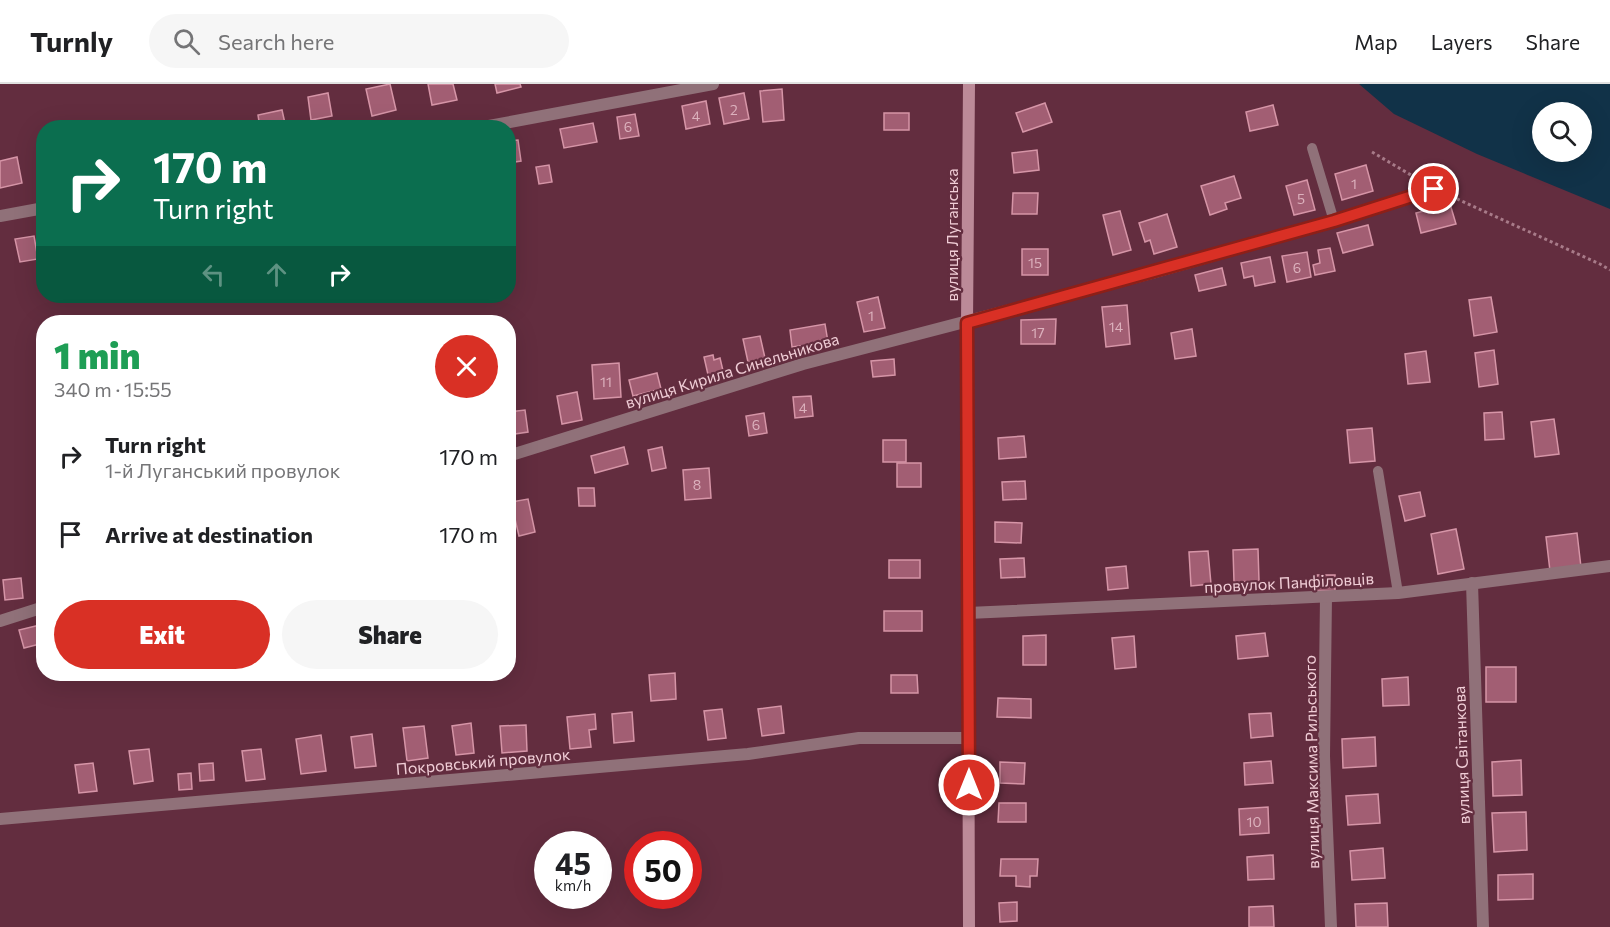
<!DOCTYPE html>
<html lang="en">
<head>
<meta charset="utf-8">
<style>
  :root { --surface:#fff; --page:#f6f6f6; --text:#202124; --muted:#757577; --line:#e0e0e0; --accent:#d93025 }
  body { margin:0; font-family:Commissioner,sans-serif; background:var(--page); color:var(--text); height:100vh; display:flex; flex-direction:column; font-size:22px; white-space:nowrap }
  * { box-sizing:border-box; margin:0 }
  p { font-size:20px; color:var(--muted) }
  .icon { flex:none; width:33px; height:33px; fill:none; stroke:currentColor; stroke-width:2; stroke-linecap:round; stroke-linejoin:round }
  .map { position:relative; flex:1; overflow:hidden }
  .sheet { position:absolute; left:36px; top:231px; width:480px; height:366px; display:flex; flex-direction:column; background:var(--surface); border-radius:24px; box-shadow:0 6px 24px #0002 }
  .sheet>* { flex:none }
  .hud { position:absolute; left:36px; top:36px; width:480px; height:183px; border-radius:24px; box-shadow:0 6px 24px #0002; background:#0b6e4f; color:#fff; overflow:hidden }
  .tools { position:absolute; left:1532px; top:18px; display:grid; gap:12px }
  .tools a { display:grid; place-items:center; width:60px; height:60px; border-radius:50%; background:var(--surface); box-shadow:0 6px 24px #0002; font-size:30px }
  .speed { position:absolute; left:534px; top:747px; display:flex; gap:12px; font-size:30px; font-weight:700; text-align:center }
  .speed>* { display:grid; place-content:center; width:78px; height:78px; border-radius:50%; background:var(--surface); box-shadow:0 6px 24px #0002; line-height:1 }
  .speed small { font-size:15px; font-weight:400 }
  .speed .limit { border:9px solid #d22; background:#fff; color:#111 }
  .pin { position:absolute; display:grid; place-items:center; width:51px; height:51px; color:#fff; margin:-26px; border:3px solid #fff; border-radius:50%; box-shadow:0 2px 6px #0007 }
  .me { position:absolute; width:66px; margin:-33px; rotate:0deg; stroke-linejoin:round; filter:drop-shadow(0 0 4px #0008) }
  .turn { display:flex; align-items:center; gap:21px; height:126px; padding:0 18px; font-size:27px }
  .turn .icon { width:78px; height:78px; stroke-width:2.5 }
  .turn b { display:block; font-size:42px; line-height:51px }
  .lanes { display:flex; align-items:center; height:57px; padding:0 18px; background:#0003; justify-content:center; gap:30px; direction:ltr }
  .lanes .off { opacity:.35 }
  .round { display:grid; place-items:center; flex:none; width:63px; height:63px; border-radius:32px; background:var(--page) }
  .summary { display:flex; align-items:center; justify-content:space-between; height:102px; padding:0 18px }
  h1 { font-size:36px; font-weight:800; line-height:45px; color:#1e9e55 }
  .action { display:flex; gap:12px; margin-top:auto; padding:12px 18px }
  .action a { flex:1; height:69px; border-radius:36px; background:var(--accent); color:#fff; font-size:24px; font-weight:800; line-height:69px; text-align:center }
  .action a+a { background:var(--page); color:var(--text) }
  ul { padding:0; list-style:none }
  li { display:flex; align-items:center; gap:18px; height:78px; padding:0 18px }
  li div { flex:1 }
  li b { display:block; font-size:22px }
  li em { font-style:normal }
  header { display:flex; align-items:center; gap:36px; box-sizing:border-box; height:84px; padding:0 30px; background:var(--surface); border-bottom:2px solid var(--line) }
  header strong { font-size:28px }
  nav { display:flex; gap:33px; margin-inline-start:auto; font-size:21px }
  .search { width:420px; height:54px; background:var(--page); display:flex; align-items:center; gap:15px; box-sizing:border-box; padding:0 21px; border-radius:33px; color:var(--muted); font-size:22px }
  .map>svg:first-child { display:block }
  .water { fill:#113248; fill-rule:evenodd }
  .building { fill:#a25e73; stroke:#d695a7; stroke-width:1.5 }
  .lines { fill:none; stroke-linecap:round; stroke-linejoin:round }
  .path { stroke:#a87b89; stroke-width:3; stroke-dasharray:3 3; stroke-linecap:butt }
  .lane { stroke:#907179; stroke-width:10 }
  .street { stroke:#907179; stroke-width:12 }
  .secondary { stroke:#bc8a98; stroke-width:12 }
  .route-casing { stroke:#8d1f18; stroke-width:15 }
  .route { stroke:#d93025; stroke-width:10 }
  .labels { text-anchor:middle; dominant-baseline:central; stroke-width:4.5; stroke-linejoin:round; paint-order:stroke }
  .number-label { font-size:14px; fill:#dcb1bd }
  .street-label { font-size:16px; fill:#f0cdd6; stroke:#632d3f }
</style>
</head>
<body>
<header>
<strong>Turnly</strong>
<div class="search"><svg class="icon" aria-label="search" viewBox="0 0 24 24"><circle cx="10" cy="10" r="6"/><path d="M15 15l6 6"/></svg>Search here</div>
<nav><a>Map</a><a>Layers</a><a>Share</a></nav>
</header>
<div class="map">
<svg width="1610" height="843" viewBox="0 0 1610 843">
  <rect width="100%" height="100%" fill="#632d3f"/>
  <path class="water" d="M1359,0H1610V125L1477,70L1394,30ZM1542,28H1581V68H1542Z"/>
  <g class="building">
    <polygon points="390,0 396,26 372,32 366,5"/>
    <polygon points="428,0 453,0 457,16 432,21"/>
    <polygon points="495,0 520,0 521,3 497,9"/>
    <polygon points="782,5 784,36 763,38 760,7"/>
    <polygon points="328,9 332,32 311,36 308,13"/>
    <polygon points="744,9 749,35 724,40 719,14"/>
    <polygon points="706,17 710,40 686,45 682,22"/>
    <polygon points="1045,19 1052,38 1023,48 1016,29"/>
    <polygon points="1273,21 1278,41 1250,47 1246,28"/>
    <polygon points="282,26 286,44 260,44 258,31"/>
    <rect x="884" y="29" width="25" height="17"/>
    <polygon points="635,30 639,52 620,55 617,33"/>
    <polygon points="593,39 597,58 564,64 560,45"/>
    <polygon points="518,56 521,77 508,79 508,57"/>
    <polygon points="1037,66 1039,86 1014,89 1012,69"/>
    <polygon points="17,73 22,99 0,104 0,77"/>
    <polygon points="549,81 552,98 539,100 536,83"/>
    <polygon points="1366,81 1373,107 1342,116 1335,90"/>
    <polygon points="1234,92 1241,114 1225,119 1227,125 1210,131 1201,102"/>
    <polygon points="1307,96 1315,126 1294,131 1286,102"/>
    <polygon points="1013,109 1038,109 1037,130 1012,130"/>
    <polygon points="1450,120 1456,140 1421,149 1416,129"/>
    <polygon points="1120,127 1131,166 1113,171 1103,131"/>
    <polygon points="1167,130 1177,163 1154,170 1150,156 1145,158 1139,139"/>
    <polygon points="1368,141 1373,161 1343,169 1337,149"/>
    <polygon points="34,152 38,175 20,178 15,155"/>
    <polygon points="1330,164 1335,187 1315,191 1313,181 1320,179 1318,166"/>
    <rect x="1022" y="165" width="26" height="26"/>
    <polygon points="1307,168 1311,193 1287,198 1282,172"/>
    <polygon points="1270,173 1275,198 1255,202 1253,192 1244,194 1241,179"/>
    <polygon points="1222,184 1226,201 1199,207 1195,191"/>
    <polygon points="878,213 885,244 864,248 857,218"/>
    <polygon points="1491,213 1497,248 1474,252 1469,216"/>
    <polygon points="1127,221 1130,260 1106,263 1102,223"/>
    <polygon points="1056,235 1055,260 1021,260 1021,236"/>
    <polygon points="825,240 828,258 792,263 790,246"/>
    <polygon points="1192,245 1196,272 1175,275 1171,249"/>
    <polygon points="760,252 765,274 748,278 743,255"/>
    <polygon points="1494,266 1498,300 1479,303 1475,269"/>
    <polygon points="1426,267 1430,298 1408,300 1405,270"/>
    <polygon points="713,271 714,276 720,274 724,291 709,295 704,273"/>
    <polygon points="894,275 895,291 873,293 871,277"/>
    <polygon points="619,279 621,313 594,315 592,281"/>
    <polygon points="657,289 661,305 633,312 629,296"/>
    <polygon points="577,308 582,336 562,340 557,312"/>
    <polygon points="811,312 813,332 795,334 793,313"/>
    <polygon points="525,326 528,348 508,351 508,328"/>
    <polygon points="1502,328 1504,355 1485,356 1484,329"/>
    <polygon points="764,329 767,349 749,352 746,332"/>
    <polygon points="1554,335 1559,370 1535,373 1531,338"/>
    <polygon points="1372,344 1375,377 1350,379 1347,346"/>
    <polygon points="1024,352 1026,373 999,375 998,354"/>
    <rect x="883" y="356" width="23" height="22"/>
    <polygon points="624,363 628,380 595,389 591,372"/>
    <polygon points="662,363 666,384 652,387 648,366"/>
    <rect x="897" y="379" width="24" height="24"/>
    <polygon points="709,384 711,414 685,416 683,386"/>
    <polygon points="1025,397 1026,415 1003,416 1002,398"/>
    <polygon points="578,404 594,404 595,422 579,422"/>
    <polygon points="1420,408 1425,432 1405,437 1399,412"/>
    <polygon points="528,415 535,448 519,452 511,418"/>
    <polygon points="995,438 1022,439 1021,459 995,458"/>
    <polygon points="1456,445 1464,485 1438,490 1431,450"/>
    <polygon points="1577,449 1581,483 1550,487 1546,453"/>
    <polygon points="1258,465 1259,497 1234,498 1233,466"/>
    <polygon points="1208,467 1211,500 1191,502 1189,468"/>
    <polygon points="1024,474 1025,493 1001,494 1000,475"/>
    <rect x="889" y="476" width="31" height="18"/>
    <polygon points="1126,482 1128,504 1108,506 1106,484"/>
    <rect x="1317" y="491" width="18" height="16"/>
    <polygon points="21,494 23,514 5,516 3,496"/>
    <rect x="884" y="527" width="38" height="20"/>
    <polygon points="44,540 44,559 24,564 19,546"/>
    <polygon points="1265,549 1268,572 1238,575 1236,552"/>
    <polygon points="1046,551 1046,581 1023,581 1023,552"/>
    <polygon points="1134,552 1136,583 1115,585 1112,554"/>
    <rect x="1486" y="583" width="30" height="35"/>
    <polygon points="675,589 676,615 651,617 649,591"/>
    <polygon points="891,591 917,591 918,609 891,609"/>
    <polygon points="1408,593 1409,621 1383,622 1382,595"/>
    <polygon points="998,614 1031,615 1031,634 997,633"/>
    <polygon points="781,622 784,649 762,652 758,625"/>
    <polygon points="722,625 726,654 708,656 704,627"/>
    <polygon points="632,628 634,657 614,659 612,630"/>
    <polygon points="1271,629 1273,652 1251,654 1249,630"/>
    <polygon points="595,630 596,645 589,646 591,663 570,665 567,633"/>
    <polygon points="471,639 474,669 456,671 452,642"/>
    <polygon points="526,641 527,667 502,669 500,642"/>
    <polygon points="424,642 428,674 407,677 403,644"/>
    <polygon points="372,650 376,682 355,684 351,653"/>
    <polygon points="321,651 326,687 301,690 296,655"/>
    <polygon points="1375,653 1376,682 1343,684 1342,655"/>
    <polygon points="149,665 153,697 134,700 129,667"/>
    <polygon points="261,665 265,695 246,697 242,667"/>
    <polygon points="1521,676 1522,711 1493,712 1492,678"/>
    <polygon points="1271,677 1273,699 1245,701 1244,679"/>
    <polygon points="1000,678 1025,679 1024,700 1000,699"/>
    <polygon points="93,679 97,707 79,709 75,681"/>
    <polygon points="213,679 214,696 200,697 199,680"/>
    <polygon points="191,689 192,705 179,706 178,690"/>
    <polygon points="1378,710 1380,739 1348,741 1346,712"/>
    <polygon points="999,719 1026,719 1026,738 998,738"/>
    <polygon points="1268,723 1269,749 1240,751 1239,725"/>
    <polygon points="1526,728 1527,766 1494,768 1492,729"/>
    <polygon points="1383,764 1385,794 1352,796 1350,767"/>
    <polygon points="1273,771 1274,795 1248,796 1247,773"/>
    <polygon points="1001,775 1038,775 1037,792 1030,792 1030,803 1016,802 1016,792 1000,792"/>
    <polygon points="1533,790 1533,815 1498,816 1498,791"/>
    <polygon points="1017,818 1017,837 1000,838 999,819"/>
    <polygon points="1387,819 1388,843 1356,843 1355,820"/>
    <polygon points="1273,822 1274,843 1249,843 1249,823"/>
  </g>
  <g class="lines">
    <g class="path">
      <polyline points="1372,68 1416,94"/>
      <polyline points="1446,110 1600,180 1610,186"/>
    </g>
    <g class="lane">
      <polyline points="1312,64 1334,137"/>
      <polyline points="1378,387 1398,509"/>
    </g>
    <g class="street">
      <polyline points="478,44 713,0"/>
      <polyline points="0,132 44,124"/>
      <polyline points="508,372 803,280 1152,189 1334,137 1434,105"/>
      <polyline points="1472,499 1483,843"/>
      <polyline points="1326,513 1324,672 1331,843"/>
      <polyline points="968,529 1398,509 1610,482"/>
      <polyline points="0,537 44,523"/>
      <polyline points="0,735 748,670 859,654 969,654"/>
    </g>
    <polyline class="secondary" points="969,843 967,239 969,0"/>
  </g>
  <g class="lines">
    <defs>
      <polyline id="route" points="969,701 967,239 1334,137 1434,105"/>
    </defs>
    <use href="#route" class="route-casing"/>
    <use href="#route" class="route"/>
  </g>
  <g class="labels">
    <g class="number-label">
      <text x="734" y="25">2</text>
      <text x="696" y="31">4</text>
      <text x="628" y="42">6</text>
      <text x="1354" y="99">1</text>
      <text x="1301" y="114">5</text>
      <text x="1035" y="178">15</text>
      <text x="1297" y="183">6</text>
      <text x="871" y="231">1</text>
      <text x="1116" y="242">14</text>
      <text x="1038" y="248">17</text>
      <text x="606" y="297">11</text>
      <text x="803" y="323">4</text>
      <text x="756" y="340">6</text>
      <text x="697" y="400">8</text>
      <text x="1254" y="737">10</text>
    </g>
    <g class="street-label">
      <text transform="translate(951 151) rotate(-90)">вулиця Луганська</text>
      <text transform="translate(732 286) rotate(-17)">вулиця Кирила Синельникова</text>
      <text transform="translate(1289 498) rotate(-3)">провулок Панфіловців</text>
      <text transform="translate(1461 671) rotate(-92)">вулиця Світанкова</text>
      <text transform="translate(483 677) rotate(-5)">Покровський провулок</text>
      <text transform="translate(1311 678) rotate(-91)">вулиця Максима Рильського</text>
    </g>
  </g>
</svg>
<div class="tools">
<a><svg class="icon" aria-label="search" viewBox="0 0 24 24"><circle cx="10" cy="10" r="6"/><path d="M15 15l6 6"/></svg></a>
</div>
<div class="speed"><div>45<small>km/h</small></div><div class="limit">50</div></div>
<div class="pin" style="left:1434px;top:105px;background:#d93025"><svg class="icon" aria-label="arrive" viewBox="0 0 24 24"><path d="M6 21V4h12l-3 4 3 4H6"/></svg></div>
<svg class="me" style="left:969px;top:701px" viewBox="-20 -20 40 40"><circle r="17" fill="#d93025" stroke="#fff" stroke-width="3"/><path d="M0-11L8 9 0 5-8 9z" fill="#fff"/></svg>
<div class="hud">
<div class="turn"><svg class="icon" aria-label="right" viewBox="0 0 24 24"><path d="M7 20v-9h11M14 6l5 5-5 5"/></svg><div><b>170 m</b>Turn right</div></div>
<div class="lanes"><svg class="icon off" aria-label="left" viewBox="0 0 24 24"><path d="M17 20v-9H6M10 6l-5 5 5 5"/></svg><svg class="icon off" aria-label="ahead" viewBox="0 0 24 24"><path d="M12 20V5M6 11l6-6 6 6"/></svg><svg class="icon" aria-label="right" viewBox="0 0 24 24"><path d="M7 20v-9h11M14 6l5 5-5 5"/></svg></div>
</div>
<section class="sheet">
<div class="summary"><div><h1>1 min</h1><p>340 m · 15:55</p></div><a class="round" style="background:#d93025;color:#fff"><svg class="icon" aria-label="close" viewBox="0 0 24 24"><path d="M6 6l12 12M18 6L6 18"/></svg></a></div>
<ul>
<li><svg class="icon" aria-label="right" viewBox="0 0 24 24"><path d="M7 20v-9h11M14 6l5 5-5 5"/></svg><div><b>Turn right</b><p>1-й Луганський провулок</p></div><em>170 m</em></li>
<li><svg class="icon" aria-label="arrive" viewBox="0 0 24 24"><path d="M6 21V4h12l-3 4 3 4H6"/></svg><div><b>Arrive at destination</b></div><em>170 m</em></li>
</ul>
<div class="action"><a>Exit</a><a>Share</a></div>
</section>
</div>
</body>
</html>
